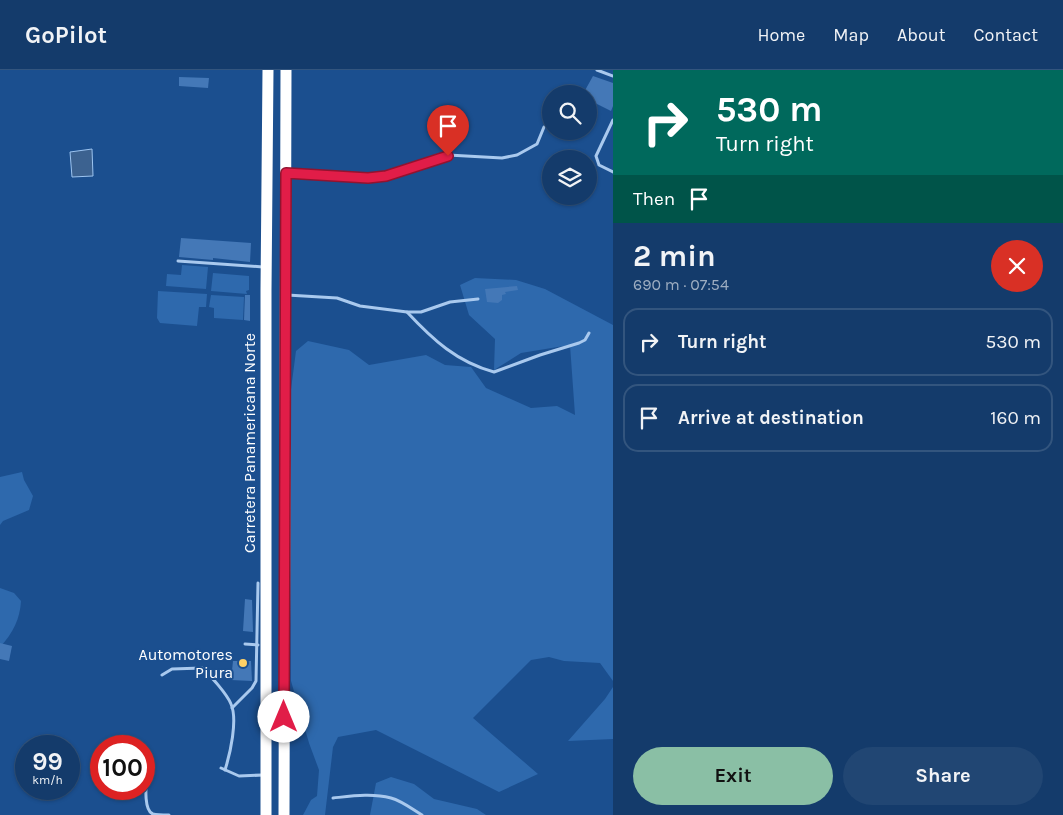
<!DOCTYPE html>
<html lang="en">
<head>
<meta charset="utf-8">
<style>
  :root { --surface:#143b6b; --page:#214673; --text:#f1f3f6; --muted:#9dadc1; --line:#33557e; --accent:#8abfa5 }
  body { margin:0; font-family:Karla,sans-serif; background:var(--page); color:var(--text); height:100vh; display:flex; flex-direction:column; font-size:19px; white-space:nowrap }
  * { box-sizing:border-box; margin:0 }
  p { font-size:16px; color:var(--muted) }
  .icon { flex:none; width:28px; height:28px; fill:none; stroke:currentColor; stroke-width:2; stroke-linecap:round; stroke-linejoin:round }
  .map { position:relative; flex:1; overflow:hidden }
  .drawer { display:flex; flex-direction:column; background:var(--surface); width:450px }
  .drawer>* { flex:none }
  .top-card { background:#00695c; color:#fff; overflow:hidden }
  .buttons { position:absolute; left:542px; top:15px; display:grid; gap:10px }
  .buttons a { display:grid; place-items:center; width:55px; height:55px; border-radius:50%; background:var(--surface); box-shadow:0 1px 4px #0004,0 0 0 1px var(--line); font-size:25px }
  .speed { position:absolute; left:15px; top:665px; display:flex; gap:10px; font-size:25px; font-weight:700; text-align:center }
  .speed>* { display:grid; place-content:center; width:65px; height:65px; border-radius:50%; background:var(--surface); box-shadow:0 1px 4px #0004,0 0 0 1px var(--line); line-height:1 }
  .speed small { font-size:12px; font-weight:400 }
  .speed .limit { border:8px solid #d22; background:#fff; color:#111 }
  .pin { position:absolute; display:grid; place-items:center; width:42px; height:42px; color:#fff; margin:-51px -21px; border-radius:50% 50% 50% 0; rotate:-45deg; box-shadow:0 0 5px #0007 }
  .pin .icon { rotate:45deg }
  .me { position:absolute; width:55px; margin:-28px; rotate:0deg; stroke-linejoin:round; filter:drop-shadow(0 0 4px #0008) }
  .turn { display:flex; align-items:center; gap:18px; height:105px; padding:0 20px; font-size:22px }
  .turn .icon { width:65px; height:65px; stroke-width:2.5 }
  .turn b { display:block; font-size:35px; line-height:42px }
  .then { display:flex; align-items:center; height:48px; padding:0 20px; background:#0003; gap:10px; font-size:19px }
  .round { display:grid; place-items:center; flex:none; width:52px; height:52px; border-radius:26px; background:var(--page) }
  .headline { display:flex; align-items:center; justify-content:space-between; height:85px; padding:0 20px }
  h1 { font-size:30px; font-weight:700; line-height:38px }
  .primary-button { display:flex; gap:10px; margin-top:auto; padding:10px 20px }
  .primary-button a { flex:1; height:58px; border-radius:30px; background:var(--accent); color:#111; font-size:20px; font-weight:700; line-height:58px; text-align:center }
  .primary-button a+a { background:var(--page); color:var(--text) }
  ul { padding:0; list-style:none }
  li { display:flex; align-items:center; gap:15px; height:68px; margin:0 10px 8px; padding:0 10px; border:2px solid var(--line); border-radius:15px }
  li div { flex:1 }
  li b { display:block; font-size:19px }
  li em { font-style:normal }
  header { display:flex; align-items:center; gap:30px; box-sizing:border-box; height:70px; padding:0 25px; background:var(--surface); border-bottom:1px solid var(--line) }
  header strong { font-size:24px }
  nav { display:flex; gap:28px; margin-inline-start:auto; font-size:18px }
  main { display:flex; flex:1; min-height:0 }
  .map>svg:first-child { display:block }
  .green { fill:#2e69ad }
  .water { fill:#3c6290; stroke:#9cc4f0 }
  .building { fill:#4478b7 }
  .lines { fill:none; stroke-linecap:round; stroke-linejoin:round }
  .lane { stroke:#a9c9ee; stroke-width:3 }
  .highway { stroke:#fff; stroke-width:11 }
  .route-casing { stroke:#92132f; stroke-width:12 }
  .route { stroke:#e11d48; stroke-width:9 }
  .poi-dot { fill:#ffd166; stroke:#1b4f8f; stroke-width:2 }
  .labels { text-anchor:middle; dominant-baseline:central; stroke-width:4; stroke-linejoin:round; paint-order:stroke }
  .street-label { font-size:16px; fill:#fff; stroke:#1b4f8f }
  .poi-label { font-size:16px; fill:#fff; stroke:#1b4f8f; text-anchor:end }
</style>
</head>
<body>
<header>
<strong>GoPilot</strong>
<nav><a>Home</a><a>Map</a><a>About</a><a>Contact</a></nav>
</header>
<main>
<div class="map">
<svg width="613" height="745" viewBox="0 0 613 745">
  <rect width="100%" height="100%" fill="#1b4f8f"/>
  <g class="green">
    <polygon points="182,195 208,197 206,219 166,216 167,204 181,205"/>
    <polygon points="213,203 249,206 249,220 246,221 247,224 211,221"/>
    <polygon points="475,208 516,210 545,219 613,255 613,611 600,593 564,591 549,587 531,590 473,648 538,704 499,722 376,660 338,667 333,677 325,745 303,745 311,730 317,726 319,700 309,673 291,611 290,327 296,281 308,271 349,280 369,295 426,285 445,295 471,297 486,318 531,338 557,336 575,345 570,275 521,283 494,300 495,269 469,245 460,215"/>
    <polygon points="158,221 207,224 206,237 199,237 197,256 160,253 157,248"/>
    <polygon points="211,225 244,227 243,250 214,248 214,238 209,237"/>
    <polygon points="22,402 24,410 33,426 29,440 3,451 0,455 0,407"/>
    <path d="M0,518L14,523L21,531C20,549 13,563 0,577Z"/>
    <polygon points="613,617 613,669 568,671 605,629"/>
    <polygon points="391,707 414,714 434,729 477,739 486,745 370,745 376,713"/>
  </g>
  <polygon class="water" points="92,79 93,106 72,107 70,82"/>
  <g class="building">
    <polygon points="593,6 613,13 613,36 611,41 589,30 589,24 583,24"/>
    <polygon points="179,7 209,8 208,18 179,16"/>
    <polygon points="181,168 251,173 250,192 213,188 213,190 179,187"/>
    <polygon points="517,216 518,220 505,222 506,224 502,225 502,230 498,233 487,232 485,219"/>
    <polygon points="245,225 250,225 250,251 244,250"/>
    <polygon points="245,529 252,530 253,562 243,561"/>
    <polygon points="0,573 12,576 9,591 0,589"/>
    <polygon points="233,591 251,591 252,611 231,610"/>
  </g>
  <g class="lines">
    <g class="lane">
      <polyline points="597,0 613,6"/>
      <polyline points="613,50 596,86 599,95 613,102"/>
      <polyline points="288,103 367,107 386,106 448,85 502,88 517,85 537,74 544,57"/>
      <polyline points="178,191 263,197"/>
      <polyline points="287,225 337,228 360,236 407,242 421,242 450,232 478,229"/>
      <path d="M407,242C433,270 457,292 494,302L540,285L579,273L585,270L589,263"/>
      <polyline points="245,574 258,575"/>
      <path d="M162,605L172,599L202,598C210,605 227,624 231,634C238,650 230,684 225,700"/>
      <polyline points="232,638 252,618 256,611 258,513"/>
      <path d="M147,697C147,707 142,740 153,744C157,745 165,745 169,745"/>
      <polyline points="221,698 239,706 263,705"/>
      <path d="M333,728C352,726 372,723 391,728C402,731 412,739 422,745"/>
    </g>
    <g class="highway">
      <polyline points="266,745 266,220 268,0"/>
      <polyline points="284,745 286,0"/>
    </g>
  </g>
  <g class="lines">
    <defs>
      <polyline id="route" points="284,647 286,103 368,108 386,106 448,86"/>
    </defs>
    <use href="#route" class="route-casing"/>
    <use href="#route" class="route"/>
  </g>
  <circle class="poi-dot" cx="243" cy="593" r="5"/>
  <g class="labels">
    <g class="street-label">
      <text transform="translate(249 373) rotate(-90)">Carretera Panamericana Norte</text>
    </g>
    <g class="poi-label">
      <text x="233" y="584">Automotores<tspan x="233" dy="18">Piura</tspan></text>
    </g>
  </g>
</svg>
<div class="buttons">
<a><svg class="icon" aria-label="search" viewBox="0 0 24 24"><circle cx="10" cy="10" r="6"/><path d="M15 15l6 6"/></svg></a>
<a><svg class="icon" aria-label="layers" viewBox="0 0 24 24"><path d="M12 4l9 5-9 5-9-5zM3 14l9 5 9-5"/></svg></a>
</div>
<div class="speed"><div>99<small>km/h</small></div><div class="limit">100</div></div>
<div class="pin" style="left:448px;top:86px;background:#d93025"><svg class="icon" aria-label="arrive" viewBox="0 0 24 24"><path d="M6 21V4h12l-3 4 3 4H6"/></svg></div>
<svg class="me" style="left:284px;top:647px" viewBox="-20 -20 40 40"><circle r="19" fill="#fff"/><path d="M0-13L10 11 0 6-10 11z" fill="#e11d48"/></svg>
</div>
<section class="drawer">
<div class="top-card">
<div class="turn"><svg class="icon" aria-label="right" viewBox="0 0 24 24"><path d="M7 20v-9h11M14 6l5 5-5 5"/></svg><div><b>530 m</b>Turn right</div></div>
<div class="then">Then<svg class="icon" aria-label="arrive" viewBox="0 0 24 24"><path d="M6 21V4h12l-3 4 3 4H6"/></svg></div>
</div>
<div class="headline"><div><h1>2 min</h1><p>690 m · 07:54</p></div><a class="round" style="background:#d93025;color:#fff"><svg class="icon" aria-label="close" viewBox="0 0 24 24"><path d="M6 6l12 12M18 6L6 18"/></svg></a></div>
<ul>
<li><svg class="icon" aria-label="right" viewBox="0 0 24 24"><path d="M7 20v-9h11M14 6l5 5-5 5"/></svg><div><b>Turn right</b></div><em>530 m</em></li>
<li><svg class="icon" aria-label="arrive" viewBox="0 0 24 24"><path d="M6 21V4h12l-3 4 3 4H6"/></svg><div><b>Arrive at destination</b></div><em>160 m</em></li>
</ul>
<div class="primary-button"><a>Exit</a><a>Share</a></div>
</section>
</main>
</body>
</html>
